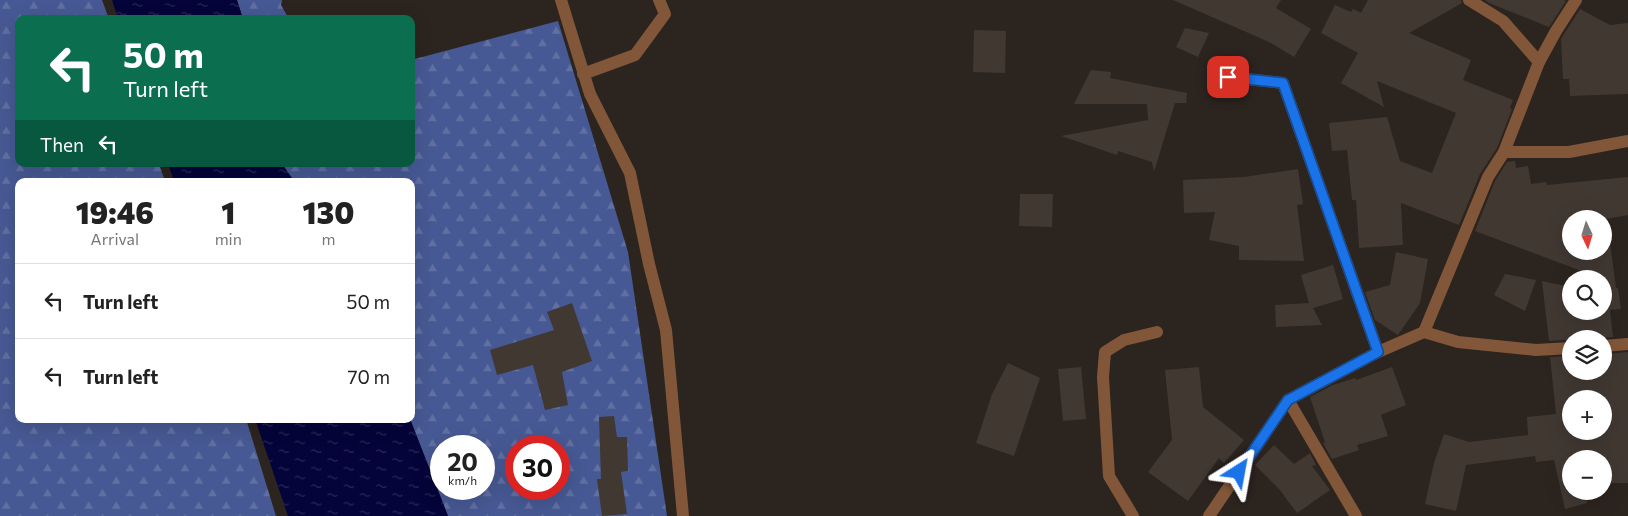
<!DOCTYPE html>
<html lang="en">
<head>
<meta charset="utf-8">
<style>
  :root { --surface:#fff; --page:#f6f6f6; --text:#222; --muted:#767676; --line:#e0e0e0 }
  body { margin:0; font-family:Commissioner,sans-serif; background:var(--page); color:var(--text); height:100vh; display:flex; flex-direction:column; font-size:19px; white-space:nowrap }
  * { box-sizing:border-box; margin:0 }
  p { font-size:16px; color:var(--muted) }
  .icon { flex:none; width:28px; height:28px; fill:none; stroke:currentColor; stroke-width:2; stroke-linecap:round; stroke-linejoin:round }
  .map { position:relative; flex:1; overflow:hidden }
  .sheet { position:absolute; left:15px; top:178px; width:400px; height:245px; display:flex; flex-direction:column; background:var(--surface); border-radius:10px; box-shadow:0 5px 20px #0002 }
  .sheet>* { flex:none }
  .top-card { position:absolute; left:15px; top:15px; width:400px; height:152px; border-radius:10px; box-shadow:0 5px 20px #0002; background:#0b6e4f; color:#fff; overflow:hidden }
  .needle { width:32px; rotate:176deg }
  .fabs { position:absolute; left:1562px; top:210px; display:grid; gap:10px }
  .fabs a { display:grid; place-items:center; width:50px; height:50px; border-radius:50%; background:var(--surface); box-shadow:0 5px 20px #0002; font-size:25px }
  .speed { position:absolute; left:430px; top:435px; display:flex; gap:10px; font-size:25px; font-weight:700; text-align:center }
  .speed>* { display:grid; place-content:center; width:65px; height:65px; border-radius:50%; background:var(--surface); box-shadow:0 5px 20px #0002; line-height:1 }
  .speed small { font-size:12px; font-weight:400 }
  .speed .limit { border:8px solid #d22; background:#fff; color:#111 }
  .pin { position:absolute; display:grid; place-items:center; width:42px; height:42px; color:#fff; margin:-21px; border-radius:10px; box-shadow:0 2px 8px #0006 }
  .me { position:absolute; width:55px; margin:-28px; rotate:34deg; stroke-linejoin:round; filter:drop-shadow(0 0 4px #0008) }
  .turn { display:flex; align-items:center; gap:18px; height:105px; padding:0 25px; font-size:22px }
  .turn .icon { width:65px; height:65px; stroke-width:2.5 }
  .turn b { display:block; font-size:35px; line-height:42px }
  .then { display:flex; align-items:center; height:48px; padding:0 25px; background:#0003; gap:10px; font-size:19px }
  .eta { display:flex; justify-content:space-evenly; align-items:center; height:85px; text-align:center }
  .eta b { font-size:30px; font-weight:800; line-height:35px }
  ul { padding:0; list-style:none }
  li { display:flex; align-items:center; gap:15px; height:75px; padding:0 25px; border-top:1px solid var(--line) }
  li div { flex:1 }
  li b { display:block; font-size:19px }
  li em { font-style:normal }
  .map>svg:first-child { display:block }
  .forest { fill:url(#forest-firs); fill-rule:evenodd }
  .water { fill:url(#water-ripples) }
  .building { fill:#413832; fill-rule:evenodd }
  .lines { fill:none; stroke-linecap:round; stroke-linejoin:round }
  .minor { stroke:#825639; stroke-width:12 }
  .route-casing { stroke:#114b97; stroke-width:12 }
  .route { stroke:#1a73e8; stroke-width:9 }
</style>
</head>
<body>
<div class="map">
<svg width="1628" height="516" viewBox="0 0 1628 516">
  <defs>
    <pattern id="forest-firs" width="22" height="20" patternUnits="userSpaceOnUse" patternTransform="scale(1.25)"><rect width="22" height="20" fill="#475994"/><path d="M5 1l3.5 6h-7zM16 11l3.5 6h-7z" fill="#6170a2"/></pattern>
    <pattern id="water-ripples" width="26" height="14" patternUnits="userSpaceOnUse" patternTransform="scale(1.25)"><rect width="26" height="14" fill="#05043a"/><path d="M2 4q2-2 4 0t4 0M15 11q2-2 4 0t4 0" fill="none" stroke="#292856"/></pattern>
  </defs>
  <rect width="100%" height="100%" fill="#2c241f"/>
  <g class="forest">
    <polygon points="0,0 102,0 109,19 19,19 19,164 159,164 165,181 19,181 19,419 246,419 276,516 0,516"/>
    <polygon points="237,0 282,0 281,5 289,19 243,19"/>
    <path d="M558,21L628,252L667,516H448L410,419H411V181H294L282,164H411V60ZM441,446H484V489H441ZM516,446H559V489H516Z"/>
  </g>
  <g class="water">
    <polygon points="112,0 237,0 243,19 118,19"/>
    <polygon points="168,164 282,164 294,181 174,181"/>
    <polygon points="255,419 410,419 448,516 288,516"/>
  </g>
  <g class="building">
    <polygon points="1173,0 1281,0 1276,8 1311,29 1294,57 1269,42"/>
    <polygon points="1368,0 1461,0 1462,3 1409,33 1471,60 1463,80 1513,100 1510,108 1512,109 1497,148 1480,174 1459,225 1401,203 1403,245 1359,248 1356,200 1352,200 1347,150 1332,151 1329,123 1387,117 1400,161 1432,173 1456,113 1377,81 1384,107 1341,83 1358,53 1321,33 1335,5 1351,12 1353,9 1361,13"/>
    <polygon points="1485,0 1563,0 1566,1 1549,27 1489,3"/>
    <polygon points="1580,9 1610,25 1628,23 1628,94 1570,96 1569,79 1563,79 1561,39"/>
    <polygon points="1185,28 1209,33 1198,57 1176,47"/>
    <polygon points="974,30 1006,31 1005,73 973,72"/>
    <polygon points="1091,70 1111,72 1110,78 1187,93 1186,103 1175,103 1154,172 1152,162 1118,151 1117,155 1061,136 1148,120 1147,104 1074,104"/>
    <path d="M1515,161L1516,168L1528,166L1531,184L1546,182L1547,185L1628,177V215L1607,219L1616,288H1618L1621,309L1610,310L1613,337L1549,341L1542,281L1571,287V311H1604V279H1582L1584,272L1475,231L1495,181L1507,162ZM1571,219H1604V251H1571Z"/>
    <polygon points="1298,169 1303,204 1297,205 1304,261 1239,260 1239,246 1209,240 1215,212 1184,213 1183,180 1244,177"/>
    <polygon points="1020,194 1053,194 1052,227 1019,226"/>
    <polygon points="1396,252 1428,259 1420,303 1398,335 1375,320 1365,292 1390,285"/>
    <polygon points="1333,265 1343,299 1313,308 1322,325 1276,327 1275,305 1309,303 1301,275"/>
    <polygon points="1505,274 1536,280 1525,311 1494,295"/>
    <polygon points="572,303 592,361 562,372 568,405 545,410 533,365 497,375 490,350 554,330 547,312"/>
    <path d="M1628,352V483H1604V459H1571V491H1585L1587,503L1565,509L1554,460L1536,462L1535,456L1466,465L1456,511L1425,504L1434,463L1444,434L1469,442L1528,435L1527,417L1556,414L1550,357L1571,356V371H1604V354ZM1571,399H1604V431H1571Z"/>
    <polygon points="1008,363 1040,378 1014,456 976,443 992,394"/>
    <polygon points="1081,367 1086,419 1063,421 1058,369"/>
    <polygon points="1199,367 1203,407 1244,440 1224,463 1219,458 1188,501 1148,472 1172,440 1165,370"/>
    <polygon points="1392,367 1406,405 1381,415 1388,436 1357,445 1359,450 1332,459 1323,443 1325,442 1310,397 1333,385 1355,378 1356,380"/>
    <polygon points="614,416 617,437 627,437 628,471 621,472 627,514 602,516 597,479 601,479 599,417"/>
    <polygon points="1274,445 1294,464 1310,453 1316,465 1312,466 1330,490 1297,513 1279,489 1255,465"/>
  </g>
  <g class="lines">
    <g class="minor">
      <polyline points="561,0 590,94 630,173 649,264 666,330 683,516"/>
      <polyline points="1469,0 1503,21 1539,62"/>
      <polyline points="583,74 635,55 665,14 659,0"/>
      <polyline points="1228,77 1283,83 1378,352"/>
      <polyline points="1504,152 1569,152 1628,141"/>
      <polyline points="1424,332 1488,177 1504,152 1539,62 1556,31 1576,0"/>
      <polyline points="1604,346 1628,344"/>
      <polyline points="1288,400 1356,516"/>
      <polyline points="1133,516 1109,476 1103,377 1105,352 1124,340 1157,332"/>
      <polyline points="1209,516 1288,400 1378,352 1424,332 1458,342 1536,350 1571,348"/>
    </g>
  </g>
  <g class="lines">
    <defs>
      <polyline id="route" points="1228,77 1283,83 1378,352 1288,400 1239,472"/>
    </defs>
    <use href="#route" class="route-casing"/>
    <use href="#route" class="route"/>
  </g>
</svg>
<div class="fabs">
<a><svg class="needle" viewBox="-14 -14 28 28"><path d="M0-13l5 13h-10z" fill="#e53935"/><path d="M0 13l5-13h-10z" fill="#767676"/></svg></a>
<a><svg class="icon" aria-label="search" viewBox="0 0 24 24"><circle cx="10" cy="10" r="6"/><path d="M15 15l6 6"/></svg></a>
<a><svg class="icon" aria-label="layers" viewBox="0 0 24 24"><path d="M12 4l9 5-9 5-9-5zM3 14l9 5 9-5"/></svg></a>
<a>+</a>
<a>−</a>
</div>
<div class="speed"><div>20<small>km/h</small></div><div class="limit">30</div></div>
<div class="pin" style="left:1228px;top:77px;background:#d93025"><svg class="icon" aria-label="arrive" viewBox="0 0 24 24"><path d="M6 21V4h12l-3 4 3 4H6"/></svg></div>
<svg class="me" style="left:1239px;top:472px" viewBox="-20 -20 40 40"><path d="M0-17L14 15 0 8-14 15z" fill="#1a73e8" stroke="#fff" stroke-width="4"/></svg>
<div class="top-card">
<div class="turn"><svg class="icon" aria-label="left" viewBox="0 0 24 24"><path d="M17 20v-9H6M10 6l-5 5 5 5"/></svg><div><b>50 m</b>Turn left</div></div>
<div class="then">Then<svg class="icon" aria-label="left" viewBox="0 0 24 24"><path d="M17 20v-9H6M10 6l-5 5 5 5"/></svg></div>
</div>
<section class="sheet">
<div class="eta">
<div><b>19:46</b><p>Arrival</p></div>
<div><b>1</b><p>min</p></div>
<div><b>130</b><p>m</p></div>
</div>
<ul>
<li><svg class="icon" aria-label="left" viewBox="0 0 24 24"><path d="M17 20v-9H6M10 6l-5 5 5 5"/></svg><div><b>Turn left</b></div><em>50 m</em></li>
<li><svg class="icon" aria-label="left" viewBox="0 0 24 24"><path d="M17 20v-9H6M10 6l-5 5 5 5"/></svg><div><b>Turn left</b></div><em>70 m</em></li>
</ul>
</section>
</div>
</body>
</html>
